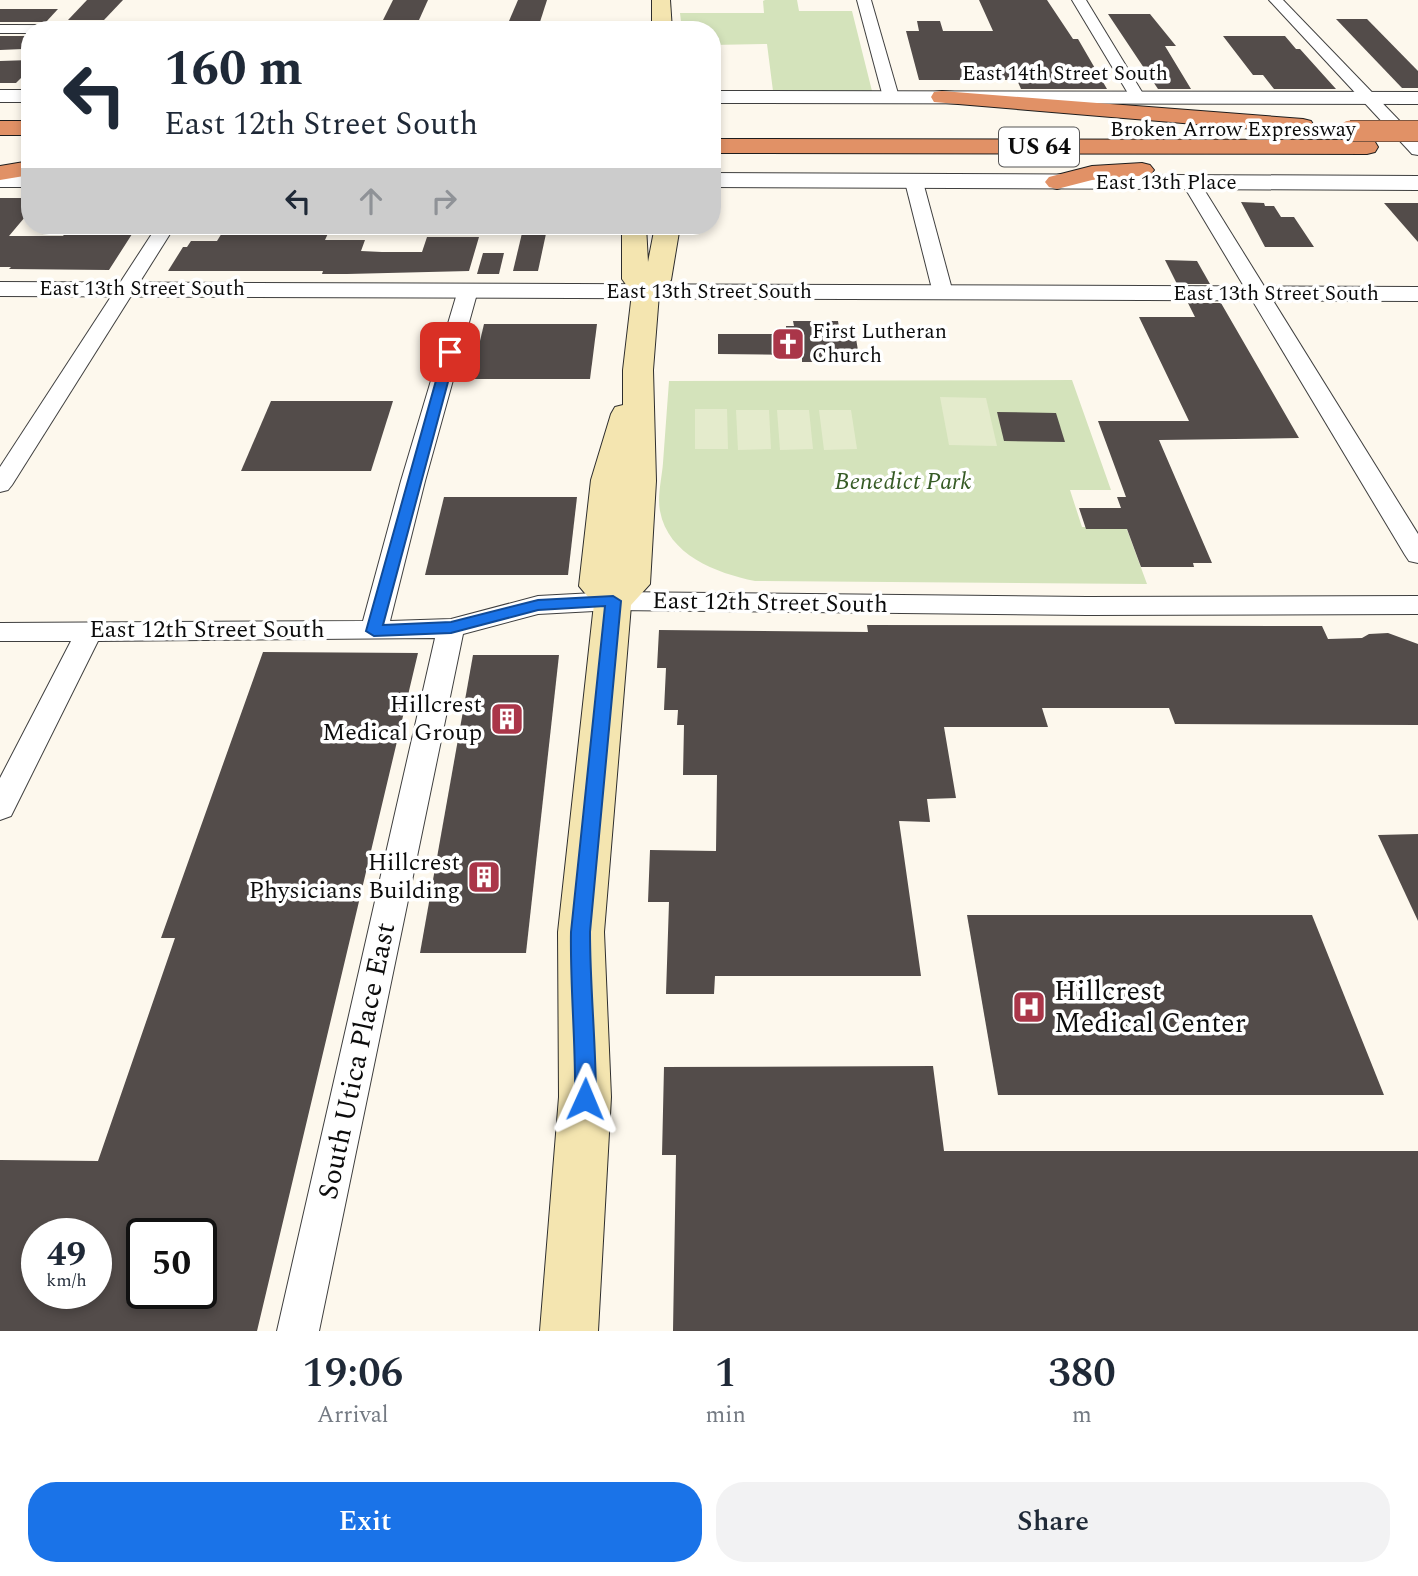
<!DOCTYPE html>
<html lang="en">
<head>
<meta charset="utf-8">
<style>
  :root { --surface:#fff; --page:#f2f2f3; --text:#1f2937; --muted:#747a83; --accent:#1a73e8 }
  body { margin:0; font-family:Spectral,serif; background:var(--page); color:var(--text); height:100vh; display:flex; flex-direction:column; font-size:26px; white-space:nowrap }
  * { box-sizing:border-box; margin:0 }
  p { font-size:23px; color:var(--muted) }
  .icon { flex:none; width:38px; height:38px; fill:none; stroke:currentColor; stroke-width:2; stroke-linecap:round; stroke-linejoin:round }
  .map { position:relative; height:1331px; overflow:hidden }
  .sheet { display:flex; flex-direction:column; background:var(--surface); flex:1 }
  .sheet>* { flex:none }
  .hud { position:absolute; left:21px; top:21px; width:700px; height:214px; border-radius:28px; box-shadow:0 4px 10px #0003; background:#fff; color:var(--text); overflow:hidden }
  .speed { position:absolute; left:21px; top:1218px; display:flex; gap:14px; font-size:35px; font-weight:700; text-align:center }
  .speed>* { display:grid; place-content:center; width:91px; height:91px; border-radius:50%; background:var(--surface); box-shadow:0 4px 10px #0003; line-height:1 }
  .speed small { font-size:18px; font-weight:400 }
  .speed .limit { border:4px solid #111; border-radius:10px; background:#fff; color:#111 }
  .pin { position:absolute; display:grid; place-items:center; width:60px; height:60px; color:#fff; margin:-30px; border-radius:14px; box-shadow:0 4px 10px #0006 }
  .me { position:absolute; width:77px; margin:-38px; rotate:1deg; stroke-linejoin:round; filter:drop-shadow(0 0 5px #0008) }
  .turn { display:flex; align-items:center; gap:24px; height:147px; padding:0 28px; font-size:32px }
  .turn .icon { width:91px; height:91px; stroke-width:2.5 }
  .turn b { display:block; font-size:49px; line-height:60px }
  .lanes { display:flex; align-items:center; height:66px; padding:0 28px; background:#0003; justify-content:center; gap:35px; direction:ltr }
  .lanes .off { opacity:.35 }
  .eta { display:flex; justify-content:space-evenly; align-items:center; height:119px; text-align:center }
  .eta b { font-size:42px; font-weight:600; line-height:49px }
  .action { display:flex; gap:14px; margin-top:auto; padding:14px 28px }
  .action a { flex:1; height:80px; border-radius:28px; background:var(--accent); color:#fff; font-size:28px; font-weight:600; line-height:80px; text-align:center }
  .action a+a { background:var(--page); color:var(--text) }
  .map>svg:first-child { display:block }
  .green { fill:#d4e3bb }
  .pitch { fill:#e4ebcc }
  .building { fill:#534c4a; fill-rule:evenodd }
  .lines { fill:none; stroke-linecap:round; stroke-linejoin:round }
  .minor-casing { stroke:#3f3f3f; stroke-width:2 }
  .tertiary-casing { stroke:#3f3f3f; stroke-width:2 }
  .secondary-casing { stroke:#2e2e2e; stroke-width:2 }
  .motorway-casing { stroke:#1d1d1d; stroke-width:2 }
  .minor { fill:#fff; fill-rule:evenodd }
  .tertiary { fill:#fff; fill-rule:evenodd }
  .secondary { fill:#f4e5b0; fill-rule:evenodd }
  .motorway { fill:#e19166; fill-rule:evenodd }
  .motorway-bridge-casing { stroke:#1d1d1d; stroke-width:22; stroke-linecap:butt }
  .motorway-bridge { stroke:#e19166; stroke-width:21 }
  .route { fill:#1a73e8; stroke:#114b97; stroke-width:2 }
  .labels { text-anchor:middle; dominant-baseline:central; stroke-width:7; stroke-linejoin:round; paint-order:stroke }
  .far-street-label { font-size:21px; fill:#0c0c0c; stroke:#fff }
  .far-poi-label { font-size:21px; fill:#0c0c0c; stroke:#fff; text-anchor:start }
  .shield { fill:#fff; stroke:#555; stroke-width:2 }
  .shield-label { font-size:23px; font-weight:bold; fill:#0c0c0c }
  .park-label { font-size:24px; font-style:italic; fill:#365b25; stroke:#fff }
  .street-label { font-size:24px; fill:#0c0c0c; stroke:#fff }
  .poi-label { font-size:24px; fill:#0c0c0c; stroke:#fff; text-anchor:end }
  .near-poi-label { font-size:28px; fill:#0c0c0c; stroke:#fff; text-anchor:start }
  .near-street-label { font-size:28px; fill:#0c0c0c; stroke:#fff }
</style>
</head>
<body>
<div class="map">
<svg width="1418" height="1331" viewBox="0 0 1418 1331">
  <rect width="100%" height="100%" fill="#fdf8ed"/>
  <g class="green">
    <polygon points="765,0 797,0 799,11 852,11 872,91 773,91 767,44 712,45 712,30 682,30 680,13 764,13 763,1"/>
    <path d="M1072,380L1111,490H1070L1082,527H1126L1147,584L755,581C716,573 668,555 660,511C657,497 662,477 663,463C665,435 667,408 669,381Z"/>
  </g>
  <g class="pitch">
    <polygon points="940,397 986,398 997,446 949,445"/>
    <polygon points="695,409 727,409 728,449 695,449"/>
    <polygon points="736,410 769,410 771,449 738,450"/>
    <polygon points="777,410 809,410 813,449 780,450"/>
    <polygon points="819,410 851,410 857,449 824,450"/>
  </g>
  <g class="building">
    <polygon points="87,0 123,0 104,20 68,20"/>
    <polygon points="393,0 428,0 419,20 383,20"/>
    <polygon points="518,0 547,0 540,22 509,21"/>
    <polygon points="979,0 1047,0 1073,39 1078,39 1107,89 1021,89 1017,80 919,80 906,31 919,31 917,21 940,21 943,31 993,31"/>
    <polygon points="0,9 58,9 46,22 0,22"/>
    <polygon points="1108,14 1150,14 1176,46 1165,46 1191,89 1158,89"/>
    <polygon points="1336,19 1367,19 1418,71 1418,88 1402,88"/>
    <polygon points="0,36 30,36 30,41 23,49 0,50"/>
    <polygon points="1223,36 1285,36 1296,49 1300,49 1336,89 1274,89 1263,75 1253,75"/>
    <polygon points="30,60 30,69 16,83 0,83 0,61"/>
    <polygon points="0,198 30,198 30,211 9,236 63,236 67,231 134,231 109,270 9,269 11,267 0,267"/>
    <polygon points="1241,202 1264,203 1265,206 1274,206 1281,217 1294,217 1314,247 1265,247"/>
    <polygon points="1384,203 1418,203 1418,242"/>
    <polygon points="243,226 331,227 325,240 365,240 361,251 382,252 422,252 427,237 479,237 469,271 347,274 322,274 323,271 168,271 183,247 187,247 191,241 217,241 225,228 241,228"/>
    <polygon points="523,229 547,229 538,271 513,271"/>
    <polygon points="483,253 504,253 499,274 477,274"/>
    <polygon points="1165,260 1197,261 1210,284 1177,284"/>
    <polygon points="1188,303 1221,303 1299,438 1159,440 1212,563 1193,563 1194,567 1141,567 1127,529 1086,529 1079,508 1121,508 1117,497 1126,497 1098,421 1189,421 1139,317 1195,317"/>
    <polygon points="793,321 838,321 839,327 854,327 860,362 802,362 802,355 718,354 718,334 786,334 786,326 794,326"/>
    <polygon points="484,324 597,324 590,379 471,379"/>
    <polygon points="271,401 393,401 371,471 241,471"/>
    <polygon points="997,412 1056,413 1065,442 1004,441"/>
    <polygon points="444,497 577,497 568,575 425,575"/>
    <polygon points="867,625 1322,626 1328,639 1362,638 1369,634 1388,633 1418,644 1418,725 1175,724 1169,708 1042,708 1048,727 944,727 956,798 927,799 930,822 899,821 921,976 715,976 714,994 666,994 669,902 648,902 650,850 716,851 717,775 683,775 684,725 677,725 678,710 664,710 666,668 657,668 659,630 868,632"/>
    <path d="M263,652L418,653L257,1331H0V1160L98,1161L175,938H161ZM37,1234H96V1293H37ZM142,1234H201V1293H142Z"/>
    <polygon points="473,655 559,655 526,953 420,953"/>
    <polygon points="1418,834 1418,921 1378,835"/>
    <polygon points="967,915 1312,915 1384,1095 998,1095"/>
    <polygon points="933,1066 944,1151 1418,1151 1418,1331 673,1331 676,1155 662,1155 664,1067"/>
  </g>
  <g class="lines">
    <defs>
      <g id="minor">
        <polygon points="857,0 871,0 899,97 896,100 886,100 883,97"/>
        <polygon points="1072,0 1086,0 1145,97 1142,100 1132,100"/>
        <polygon points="1269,0 1283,0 1418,140 1418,155 1412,154"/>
        <polygon points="0,25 525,26 532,30 30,30 30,33 0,33"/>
        <polygon points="914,177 923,182 953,293 950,297 936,297 933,293 905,182"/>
        <polygon points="1191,178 1200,183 1418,534 1418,563 1409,561 1405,555 1182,183"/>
        <polygon points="157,226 175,226 12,485 8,490 0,492 0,467"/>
        <polygon points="468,284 475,286 478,290 425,481 390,621 451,619 538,596 613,592 1087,597 1418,596 1418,614 1087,615 613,610 538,614 463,634 319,1331 277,1331 435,638 98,641 11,816 0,820 0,778 71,641 0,641 0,623 363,621 401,481 458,290 461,286"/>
      </g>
      <g id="tertiary">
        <rect x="0" y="90" width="30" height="12"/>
        <polygon points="712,91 1418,92 1418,104 712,103"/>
        <rect x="0" y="173" width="30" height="14"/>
        <polygon points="712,173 1418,176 1418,190 712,187"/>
        <polygon points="0,282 1418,287 1418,301 0,296"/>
      </g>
      <g id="secondary">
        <polygon points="652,0 670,0 672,30 652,30"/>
        <polygon points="622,226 646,226 648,262 655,226 680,226 671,280 659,294 653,370 656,481 650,584 631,605 604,932 611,1097 598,1331 540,1331 559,1097 558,932 594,604 579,586 591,480 611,414 615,407 623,405 623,370 632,293 622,279"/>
      </g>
      <g id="motorway">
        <polygon points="942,91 1303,119 1311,121 1314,126 1311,131 1303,133 934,102 931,97 934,92"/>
        <rect x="0" y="121" width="30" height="14"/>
        <polygon points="712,139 1367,140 1375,142 1378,147 1375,152 1367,154 712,153"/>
        <polygon points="30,161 30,175 0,180 0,166"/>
        <polygon points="1142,163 1150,165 1154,170 1150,175 1092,180 1057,189 1049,187 1045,182 1049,177 1092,166"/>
      </g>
    </defs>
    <use href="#minor" class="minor-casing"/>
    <use href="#tertiary" class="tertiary-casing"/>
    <use href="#secondary" class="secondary-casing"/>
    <use href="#motorway" class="motorway-casing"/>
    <use href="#minor" class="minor"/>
    <use href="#tertiary" class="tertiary"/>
    <use href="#secondary" class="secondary"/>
    <use href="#motorway" class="motorway"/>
    <defs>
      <polyline id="motorway-bridge" points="1350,131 1418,131"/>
    </defs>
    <use href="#motorway-bridge" class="motorway-bridge-casing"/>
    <use href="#motorway-bridge" class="motorway-bridge"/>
  </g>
  <path class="route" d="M450,348L456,352L383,625L451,622L538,600L613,596L621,601L590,932C590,988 596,1043 596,1099L593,1106L585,1108L578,1106L575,1099C576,1043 570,988 571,932L605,606L538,610L451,633L374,636L366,631L444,352Z"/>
  <defs>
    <symbol id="church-square" viewBox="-11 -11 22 22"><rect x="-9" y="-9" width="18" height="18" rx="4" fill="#aa3649" stroke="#fff"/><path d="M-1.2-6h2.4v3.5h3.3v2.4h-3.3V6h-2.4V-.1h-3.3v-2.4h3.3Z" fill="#fff"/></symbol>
    <symbol id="building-square" viewBox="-11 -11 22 22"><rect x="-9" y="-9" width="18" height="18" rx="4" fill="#aa3649" stroke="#fff"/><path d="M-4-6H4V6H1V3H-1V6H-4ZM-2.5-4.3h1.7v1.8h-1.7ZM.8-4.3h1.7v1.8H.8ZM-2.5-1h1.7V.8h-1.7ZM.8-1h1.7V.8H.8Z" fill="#fff"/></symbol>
    <symbol id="hospital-square" viewBox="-11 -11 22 22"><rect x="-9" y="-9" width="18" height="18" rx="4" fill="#aa3649" stroke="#fff"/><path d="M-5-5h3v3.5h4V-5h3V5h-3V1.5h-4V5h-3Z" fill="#fff"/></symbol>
  </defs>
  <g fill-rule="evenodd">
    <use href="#church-square" x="769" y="325" width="38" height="38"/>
    <use href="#building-square" x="488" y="700" width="38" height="38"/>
    <use href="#building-square" x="465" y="858" width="38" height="38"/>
    <use href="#hospital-square" x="1010" y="988" width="38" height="38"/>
  </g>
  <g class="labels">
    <g class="far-street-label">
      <text x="1065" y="74">East 14th Street South</text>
      <text x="1233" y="130">Broken Arrow Expressway</text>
      <text x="1166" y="183">East 13th Place</text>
      <text x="142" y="289">East 13th Street South</text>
      <text x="709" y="292">East 13th Street South</text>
      <text x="1276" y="294">East 13th Street South</text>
    </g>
    <g class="far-poi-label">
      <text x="812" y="332">First Lutheran<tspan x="812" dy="24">Church</tspan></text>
    </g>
    <rect class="shield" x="999" y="127.5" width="80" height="39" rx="5"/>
    <g class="shield-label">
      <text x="1039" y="147">US 64</text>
    </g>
    <g class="park-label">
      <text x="903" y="482">Benedict Park</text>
    </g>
    <g class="street-label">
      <text transform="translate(770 603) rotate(1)">East 12th Street South</text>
      <text x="207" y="630">East 12th Street South</text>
    </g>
    <g class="poi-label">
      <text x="482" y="705">Hillcrest<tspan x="482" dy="28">Medical Group</tspan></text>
      <text x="460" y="863">Hillcrest<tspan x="460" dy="28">Physicians Building</tspan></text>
    </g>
    <g class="near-poi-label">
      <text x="1054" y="991">Hillcrest<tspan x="1054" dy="32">Medical Center</tspan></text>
    </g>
    <g class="near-street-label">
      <text transform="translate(357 1061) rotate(-78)">South Utica Place East</text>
    </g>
  </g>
</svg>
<div class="speed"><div>49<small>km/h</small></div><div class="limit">50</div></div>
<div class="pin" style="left:450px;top:352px;background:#d93025"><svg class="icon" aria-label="arrive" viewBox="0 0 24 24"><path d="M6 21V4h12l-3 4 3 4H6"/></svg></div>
<svg class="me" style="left:585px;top:1099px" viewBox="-20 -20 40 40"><path d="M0-17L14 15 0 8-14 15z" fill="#1a73e8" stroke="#fff" stroke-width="4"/></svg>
<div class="hud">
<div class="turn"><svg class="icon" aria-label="left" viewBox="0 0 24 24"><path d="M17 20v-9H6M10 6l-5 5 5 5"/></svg><div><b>160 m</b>East 12th Street South</div></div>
<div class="lanes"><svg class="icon" aria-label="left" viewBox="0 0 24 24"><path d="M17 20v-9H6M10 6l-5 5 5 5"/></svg><svg class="icon off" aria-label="ahead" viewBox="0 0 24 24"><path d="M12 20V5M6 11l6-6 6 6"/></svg><svg class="icon off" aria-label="right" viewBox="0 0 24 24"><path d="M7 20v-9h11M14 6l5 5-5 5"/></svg></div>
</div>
</div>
<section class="sheet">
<div class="eta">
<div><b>19:06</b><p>Arrival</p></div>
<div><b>1</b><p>min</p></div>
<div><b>380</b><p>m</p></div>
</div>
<div class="action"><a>Exit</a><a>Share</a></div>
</section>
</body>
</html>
